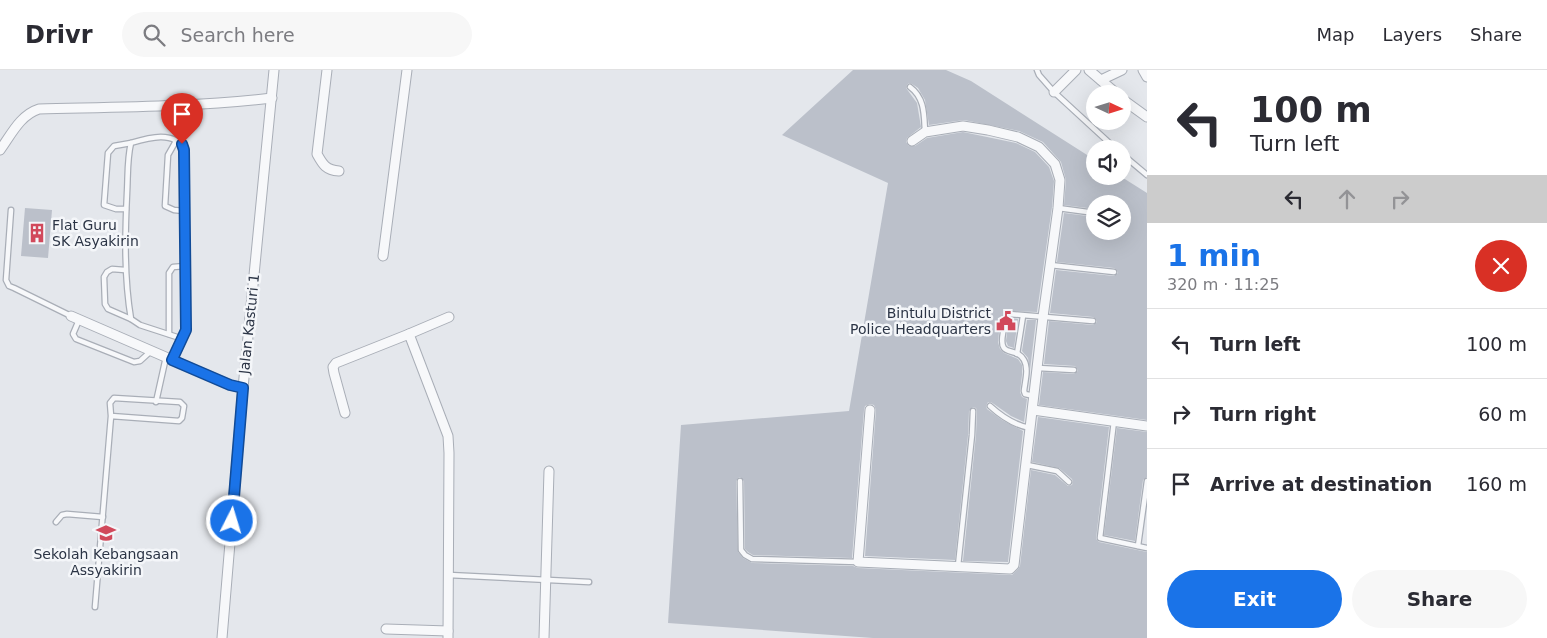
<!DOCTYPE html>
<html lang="en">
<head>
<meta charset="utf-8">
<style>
  :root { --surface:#fff; --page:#f7f7f7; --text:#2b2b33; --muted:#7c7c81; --line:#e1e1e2; --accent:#1a73e8 }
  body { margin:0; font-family:"DejaVu Sans",sans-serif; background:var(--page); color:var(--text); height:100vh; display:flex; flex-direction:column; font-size:19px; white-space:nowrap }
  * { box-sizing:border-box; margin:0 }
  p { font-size:16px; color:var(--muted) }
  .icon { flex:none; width:28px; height:28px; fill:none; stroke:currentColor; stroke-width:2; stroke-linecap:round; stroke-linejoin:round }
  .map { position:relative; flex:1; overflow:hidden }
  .details { display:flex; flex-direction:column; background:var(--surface); width:400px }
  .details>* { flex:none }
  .hud { background:#fff; color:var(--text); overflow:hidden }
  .needle { width:32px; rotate:94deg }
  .tools { position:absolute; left:1086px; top:15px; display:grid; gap:10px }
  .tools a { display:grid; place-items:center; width:45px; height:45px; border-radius:50%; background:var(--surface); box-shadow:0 5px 20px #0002; font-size:25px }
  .pin { position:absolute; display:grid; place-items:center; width:42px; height:42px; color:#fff; margin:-51px -21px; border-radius:50% 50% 50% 0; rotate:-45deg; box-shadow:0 0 5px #0007 }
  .pin .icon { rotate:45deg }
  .me { position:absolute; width:55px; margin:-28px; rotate:5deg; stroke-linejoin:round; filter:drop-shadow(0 0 4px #0008) }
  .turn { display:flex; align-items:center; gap:18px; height:105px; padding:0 20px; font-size:22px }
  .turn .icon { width:65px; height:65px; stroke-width:2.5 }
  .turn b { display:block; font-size:35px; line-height:42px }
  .lanes { display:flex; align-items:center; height:48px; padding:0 20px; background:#0003; justify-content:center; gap:25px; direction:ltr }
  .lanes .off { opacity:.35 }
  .round { display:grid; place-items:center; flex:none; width:52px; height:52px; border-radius:26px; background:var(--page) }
  .headline { display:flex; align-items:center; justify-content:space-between; height:85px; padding:0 20px }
  h1 { font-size:30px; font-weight:700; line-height:38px; color:var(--accent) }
  .action { display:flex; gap:10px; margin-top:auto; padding:10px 20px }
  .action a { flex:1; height:58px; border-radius:30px; background:var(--accent); color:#fff; font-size:20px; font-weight:700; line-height:58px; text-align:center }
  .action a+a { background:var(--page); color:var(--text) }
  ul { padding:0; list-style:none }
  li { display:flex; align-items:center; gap:15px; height:70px; padding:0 20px; border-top:1px solid var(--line) }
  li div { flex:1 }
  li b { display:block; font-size:19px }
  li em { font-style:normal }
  header { display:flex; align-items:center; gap:30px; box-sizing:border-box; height:70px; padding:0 25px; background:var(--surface); border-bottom:1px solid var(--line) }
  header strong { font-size:24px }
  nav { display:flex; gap:28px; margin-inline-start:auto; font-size:18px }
  .search { width:350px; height:45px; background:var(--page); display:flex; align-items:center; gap:12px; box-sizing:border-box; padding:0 18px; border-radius:28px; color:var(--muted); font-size:19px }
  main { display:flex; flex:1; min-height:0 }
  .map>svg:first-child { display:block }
  .building { fill:#bbc0ca }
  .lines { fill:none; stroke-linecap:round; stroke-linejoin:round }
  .lane-casing { stroke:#a9aeb7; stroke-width:7 }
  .street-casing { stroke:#a9aeb7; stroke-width:11 }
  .lane { stroke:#f7f8fa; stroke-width:4.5 }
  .street { stroke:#f7f8fa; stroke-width:9 }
  .route-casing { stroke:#114b97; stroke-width:12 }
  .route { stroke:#1a73e8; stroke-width:9 }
  .labels { text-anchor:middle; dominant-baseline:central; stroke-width:5; stroke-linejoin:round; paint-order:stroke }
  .poi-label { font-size:14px; fill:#2b3445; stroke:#f4f6f9; text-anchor:start }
  .street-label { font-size:14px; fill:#2b3445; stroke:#f4f6f9 }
</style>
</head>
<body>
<header>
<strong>Drivr</strong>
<div class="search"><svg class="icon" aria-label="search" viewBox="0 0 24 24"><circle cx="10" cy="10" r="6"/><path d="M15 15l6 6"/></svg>Search here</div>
<nav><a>Map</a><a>Layers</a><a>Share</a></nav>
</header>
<main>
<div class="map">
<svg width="1147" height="568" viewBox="0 0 1147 568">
  <rect width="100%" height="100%" fill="#e4e7ec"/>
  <g class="building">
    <polygon points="853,0 946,0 971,11 1095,90 1095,106 1120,106 1147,123 1147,350 1039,335 1043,302 1074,304 1078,301 1077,298 1075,296 1044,294 1049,251 1093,255 1097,252 1096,249 1093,247 1050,243 1056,200 1114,206 1118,203 1117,200 1114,198 1057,192 1064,143 1095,147 1095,161 1122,161 1122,151 1126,150 1128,147 1126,144 1122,143 1122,134 1095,134 1095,139 1064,135 1066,110 1061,92 1043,72 1019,61 964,50 929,55 925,30 918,18 912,14 909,13 907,15 906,18 917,33 921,57 907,68 906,72 909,76 915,76 927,68 963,62 1016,73 1035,82 1049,97 1054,111 1052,137 1037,242 1007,241 1002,250 999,262 998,272 1000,279 1004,283 1018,289 1022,295 1022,305 1020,322 1022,327 1027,329 1024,352 1011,346 991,332 988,332 986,336 987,339 1002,350 1023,361 1008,492 963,491 976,365 977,341 976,338 973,337 969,341 968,365 955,490 865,486 876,340 874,335 870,334 865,336 864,340 852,488 753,485 748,482 745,479 744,411 740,407 738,408 736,411 738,482 743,488 752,493 853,496 858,498 1012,505 1018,499 1020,496 1031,400 1055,405 1068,416 1072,415 1073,412 1072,409 1059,398 1032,392 1038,347 1109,357 1096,469 1099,472 1147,482 1147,568 873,568 668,553 681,355 849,341 888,113 782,65"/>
    <polygon points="25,138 52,140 48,188 21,186"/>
    <polygon points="1011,248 1018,249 1014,278 1008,276 1006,271 1008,256"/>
    <polygon points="1027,250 1036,250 1030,300 1028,288 1022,281"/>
    <polygon points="1117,358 1147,362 1147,407 1143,410 1135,471 1104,465"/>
  </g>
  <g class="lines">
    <defs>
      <g id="lane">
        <polyline points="1037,0 1039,5 1054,22 1116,79"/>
        <path d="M910,17C925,28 924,45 925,62"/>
        <polyline points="176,71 168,85 165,136 174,140 184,141"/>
        <polyline points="1122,84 1147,105"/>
        <polyline points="1058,138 1095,143"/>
        <polyline points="126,139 116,139 104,135 108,83 114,76 131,73"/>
        <polyline points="11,140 6,210 9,216 14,218 71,246"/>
        <polyline points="1122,147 1124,147"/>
        <polyline points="1050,195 1114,202"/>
        <polyline points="125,200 112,199 107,202 104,207 105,234 108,239 131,249"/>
        <polyline points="79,250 73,264 76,269 134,292 140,291 151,281"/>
        <polyline points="169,264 169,203 173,197 185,196"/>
        <polyline points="1017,284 1023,246"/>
        <path d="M172,290C178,280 182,271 186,260L184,80C175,60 148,68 131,73C127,89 128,106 127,123C125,165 124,207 131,249L140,255L183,269"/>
        <polyline points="1038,298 1074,300"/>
        <path d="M1034,326L1025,324L1024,321C1025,311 1029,299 1024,290C1016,275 998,290 1003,263C1004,256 1005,250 1009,244L1093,251"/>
        <polyline points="156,332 166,287"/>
        <path d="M990,336C1002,347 1014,355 1030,358"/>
        <polyline points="1114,351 1100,468 1147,478"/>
        <polyline points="1027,395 1057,401 1069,412"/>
        <polyline points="740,411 741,480 745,485 752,489 858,492"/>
        <polyline points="56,452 62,445 67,444 103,447"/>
        <polyline points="1138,476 1147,411"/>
        <polyline points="958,496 972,365 973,341"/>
        <polyline points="449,505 589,512"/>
        <polyline points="95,537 111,346 110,333 114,328 180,332 184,336 182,348 179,351 111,346"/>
      </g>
      <g id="street">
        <path d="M327,0L317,84C323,95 326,100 339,101"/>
        <polyline points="1089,0 1117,24"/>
        <polyline points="1143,0 1147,7"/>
        <polyline points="1101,10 1122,0"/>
        <polyline points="1054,22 1076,0"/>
        <polyline points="1122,29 1147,47"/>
        <path d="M0,80C11,65 20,45 39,39C116,37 194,37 272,28"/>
        <polyline points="383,186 407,0"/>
        <polyline points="71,246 230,315 243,318"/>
        <polyline points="409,264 449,247"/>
        <polyline points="870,340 858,492 1010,499 1014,495 1043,247 1058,138 1060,110 1055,94 1039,77 1018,67 988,60 963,56 925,62 912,71"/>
        <polyline points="1033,340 1147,356"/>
        <polyline points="345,343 334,303 333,297 336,293 409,264 448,366 449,383 448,568"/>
        <polyline points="386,559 448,561"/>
        <polyline points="222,568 243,318 274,0"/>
        <polyline points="544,568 549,401"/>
      </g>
    </defs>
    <use href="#lane" class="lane-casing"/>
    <use href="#street" class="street-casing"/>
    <use href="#lane" class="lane"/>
    <use href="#street" class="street"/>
  </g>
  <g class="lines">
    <defs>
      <polyline id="route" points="182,74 184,80 186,260 172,290 230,315 243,318 232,451"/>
    </defs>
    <use href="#route" class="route-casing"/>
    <use href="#route" class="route"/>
  </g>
  <defs>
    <symbol id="building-bare" viewBox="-9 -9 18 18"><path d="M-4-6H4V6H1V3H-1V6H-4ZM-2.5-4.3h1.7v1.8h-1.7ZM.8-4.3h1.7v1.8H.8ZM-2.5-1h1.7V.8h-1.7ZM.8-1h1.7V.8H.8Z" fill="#d1495b" stroke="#f4f6f9" stroke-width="2.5" paint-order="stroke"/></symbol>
    <symbol id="civic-bare" viewBox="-9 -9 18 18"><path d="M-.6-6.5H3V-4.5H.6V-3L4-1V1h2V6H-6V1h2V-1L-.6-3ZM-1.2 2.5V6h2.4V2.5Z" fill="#d1495b" stroke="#f4f6f9" stroke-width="2.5" paint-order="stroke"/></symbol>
    <symbol id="school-bare" viewBox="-9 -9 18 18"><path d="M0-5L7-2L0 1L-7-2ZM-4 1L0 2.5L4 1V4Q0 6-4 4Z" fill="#d1495b" stroke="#f4f6f9" stroke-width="2.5" paint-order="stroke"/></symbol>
  </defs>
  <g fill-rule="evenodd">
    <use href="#building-bare" x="23" y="149" width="28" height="28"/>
    <use href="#civic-bare" x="992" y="237" width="28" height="28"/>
    <use href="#school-bare" x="92" y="449" width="28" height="28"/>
  </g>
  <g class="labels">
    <g class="poi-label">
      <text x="52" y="155">Flat Guru<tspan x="52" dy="16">SK Asyakirin</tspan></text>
      <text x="991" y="243" text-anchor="end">Bintulu District<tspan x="991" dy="16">Police Headquarters</tspan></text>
      <text x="106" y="484" text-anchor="middle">Sekolah Kebangsaan<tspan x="106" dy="16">Assyakirin</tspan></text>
    </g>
    <g class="street-label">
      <text transform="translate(249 254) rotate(-84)">Jalan Kasturi 1</text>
    </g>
  </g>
</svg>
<div class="tools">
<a><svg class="needle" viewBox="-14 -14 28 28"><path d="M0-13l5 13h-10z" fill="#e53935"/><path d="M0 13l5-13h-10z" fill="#7c7c81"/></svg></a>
<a><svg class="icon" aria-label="sound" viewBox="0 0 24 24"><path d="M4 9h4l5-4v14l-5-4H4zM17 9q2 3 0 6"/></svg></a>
<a><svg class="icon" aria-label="layers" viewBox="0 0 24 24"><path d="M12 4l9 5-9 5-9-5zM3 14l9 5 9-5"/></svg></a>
</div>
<div class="pin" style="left:182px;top:74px;background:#d93025"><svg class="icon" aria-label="arrive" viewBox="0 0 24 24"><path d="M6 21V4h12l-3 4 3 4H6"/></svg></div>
<svg class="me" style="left:232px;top:451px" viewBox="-20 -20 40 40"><circle r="17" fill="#1a73e8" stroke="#fff" stroke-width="3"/><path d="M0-11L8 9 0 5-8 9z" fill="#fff"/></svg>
</div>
<section class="details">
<div class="hud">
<div class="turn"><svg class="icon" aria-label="left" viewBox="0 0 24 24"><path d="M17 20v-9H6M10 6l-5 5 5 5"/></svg><div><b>100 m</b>Turn left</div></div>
<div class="lanes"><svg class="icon" aria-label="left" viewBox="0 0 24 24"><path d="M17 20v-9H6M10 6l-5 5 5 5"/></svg><svg class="icon off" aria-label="ahead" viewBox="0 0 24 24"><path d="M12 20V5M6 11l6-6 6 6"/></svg><svg class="icon off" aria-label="right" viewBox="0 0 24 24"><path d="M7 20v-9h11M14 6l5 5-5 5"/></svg></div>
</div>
<div class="headline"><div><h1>1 min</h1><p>320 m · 11:25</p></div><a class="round" style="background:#d93025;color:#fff"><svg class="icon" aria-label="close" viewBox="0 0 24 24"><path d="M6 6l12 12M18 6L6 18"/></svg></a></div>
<ul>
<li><svg class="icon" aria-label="left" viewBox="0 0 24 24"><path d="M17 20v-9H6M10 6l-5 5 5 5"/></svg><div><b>Turn left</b></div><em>100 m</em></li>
<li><svg class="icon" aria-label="right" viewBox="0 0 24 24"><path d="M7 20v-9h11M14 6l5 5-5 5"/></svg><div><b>Turn right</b></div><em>60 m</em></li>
<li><svg class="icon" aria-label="arrive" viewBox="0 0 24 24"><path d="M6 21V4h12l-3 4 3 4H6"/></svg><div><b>Arrive at destination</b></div><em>160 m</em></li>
</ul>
<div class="action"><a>Exit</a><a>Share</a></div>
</section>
</main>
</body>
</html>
